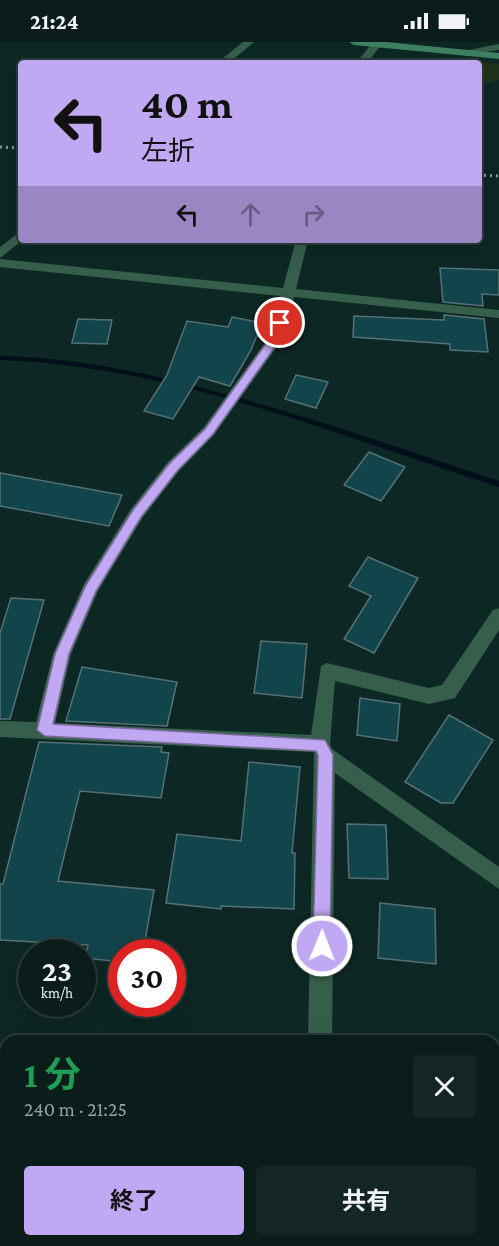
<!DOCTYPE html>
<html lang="ja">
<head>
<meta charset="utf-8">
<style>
  :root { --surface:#0a1d1b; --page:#132624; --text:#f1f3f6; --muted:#99a2a3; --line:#2a3b3a; --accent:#c1a8f3 }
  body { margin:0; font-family:"Crimson Pro","Noto Sans JP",serif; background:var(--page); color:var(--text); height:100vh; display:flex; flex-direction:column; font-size:22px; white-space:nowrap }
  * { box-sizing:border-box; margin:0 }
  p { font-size:20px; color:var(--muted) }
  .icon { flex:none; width:33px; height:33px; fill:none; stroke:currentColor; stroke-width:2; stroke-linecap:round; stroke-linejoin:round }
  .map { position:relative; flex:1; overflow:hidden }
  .sheet { position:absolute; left:0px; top:993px; width:500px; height:212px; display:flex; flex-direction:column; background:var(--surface); border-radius:18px 18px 0 0; box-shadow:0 6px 24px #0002,0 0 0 2px var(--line) }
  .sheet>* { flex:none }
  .top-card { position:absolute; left:18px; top:18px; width:464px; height:183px; border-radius:6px; box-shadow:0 6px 24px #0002,0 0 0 2px var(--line); background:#c1a8f3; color:#111; overflow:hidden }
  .speed { position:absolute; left:18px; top:897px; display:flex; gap:12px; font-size:30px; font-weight:700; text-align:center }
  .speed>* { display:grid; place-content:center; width:78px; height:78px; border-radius:50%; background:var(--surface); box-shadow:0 6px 24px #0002,0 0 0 2px var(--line); line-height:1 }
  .speed small { font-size:15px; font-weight:400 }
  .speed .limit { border:9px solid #d22; background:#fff; color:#111 }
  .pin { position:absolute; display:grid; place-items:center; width:51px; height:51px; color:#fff; margin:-26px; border:3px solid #fff; border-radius:50%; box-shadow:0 2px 6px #0007 }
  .me { position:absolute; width:66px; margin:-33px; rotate:1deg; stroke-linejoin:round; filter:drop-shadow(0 0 4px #0008) }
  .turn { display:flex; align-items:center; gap:21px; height:126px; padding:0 24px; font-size:27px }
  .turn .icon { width:78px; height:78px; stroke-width:2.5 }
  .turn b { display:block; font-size:42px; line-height:51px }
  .lanes { display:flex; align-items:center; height:57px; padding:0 24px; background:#0003; justify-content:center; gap:30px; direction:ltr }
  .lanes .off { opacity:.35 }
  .round { display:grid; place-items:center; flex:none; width:63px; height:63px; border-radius:6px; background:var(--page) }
  .head { display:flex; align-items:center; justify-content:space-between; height:102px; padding:0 24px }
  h1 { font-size:36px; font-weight:700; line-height:45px; color:#1e9e55 }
  .primary-button { display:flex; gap:12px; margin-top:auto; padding:12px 24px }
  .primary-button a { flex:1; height:69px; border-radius:6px; background:var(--accent); color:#111; font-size:24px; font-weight:700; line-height:69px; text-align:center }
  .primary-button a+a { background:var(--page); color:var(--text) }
  .status { display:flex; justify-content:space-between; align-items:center; height:42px; padding:0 30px; background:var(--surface); direction:ltr }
  .status svg { height:16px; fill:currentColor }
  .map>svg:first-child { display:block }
  .green { fill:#21321c }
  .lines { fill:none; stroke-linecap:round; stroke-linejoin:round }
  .stream { fill:#000f1a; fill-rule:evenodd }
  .building { fill:#12444b; stroke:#567175; stroke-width:1.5 }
  .street { fill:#365f4b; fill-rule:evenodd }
  .secondary { fill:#3d8162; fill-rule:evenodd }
  .rail { stroke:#879a97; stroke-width:3; stroke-dasharray:2 4; stroke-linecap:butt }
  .route { fill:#c1a8f3; stroke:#7d6d9e; stroke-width:1.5 }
</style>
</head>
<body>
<div class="status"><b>21:24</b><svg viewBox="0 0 49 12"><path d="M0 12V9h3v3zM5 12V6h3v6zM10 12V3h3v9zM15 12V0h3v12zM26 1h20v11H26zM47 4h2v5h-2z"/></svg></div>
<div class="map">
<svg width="499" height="1204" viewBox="0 0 499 1204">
  <rect width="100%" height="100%" fill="#0d2724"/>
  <polygon class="green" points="479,19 499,22 499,38 479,43 478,21 475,21"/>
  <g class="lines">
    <path class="stream" d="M0,314C91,316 177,338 264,363C343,386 421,413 499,439V445C336,393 173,324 0,318Z"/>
  </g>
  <g class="building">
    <polygon points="440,226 499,228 499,253 482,252 483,264 443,260"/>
    <polygon points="444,273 484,277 488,310 450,308 450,302 353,295 354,274 444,278"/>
    <polygon points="232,275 262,281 251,308 230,344 199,335 173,377 144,369 167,333 187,279 228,285"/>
    <polygon points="78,277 112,278 107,302 72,301"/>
    <polygon points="296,333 328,340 316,366 285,357"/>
    <polygon points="369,410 405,425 381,459 344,443"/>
    <polygon points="0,431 122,453 109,484 0,464"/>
    <polygon points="368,515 418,536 374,611 344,597 371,554 349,544"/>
    <polygon points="11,556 44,558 10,677 0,677 0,591"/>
    <polygon points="261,599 307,602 302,656 254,651"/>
    <polygon points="82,625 177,640 167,684 66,679"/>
    <polygon points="360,656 400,662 397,699 357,693"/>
    <polygon points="449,673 493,698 453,761 441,761 405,740"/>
    <polygon points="39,700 162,705 161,710 169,711 161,756 80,749 58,839 154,848 143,910 122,910 122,920 85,916 88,903 0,898 0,842 3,842"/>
    <polygon points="249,720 300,725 292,811 295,811 294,867 221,864 221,867 166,861 177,792 241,799"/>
    <polygon points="347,782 386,783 388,837 349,836"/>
    <polygon points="380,861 435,867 436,922 378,916"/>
  </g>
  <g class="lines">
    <g class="street">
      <polygon points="243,0 254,0 229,21 217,21"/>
      <polygon points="373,0 382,2 367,21 356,21"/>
      <polygon points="499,2 499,8 464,13 459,10"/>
      <polygon points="21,189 23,198 0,216 0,205"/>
      <polygon points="296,198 308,198 296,247 499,268 499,276 294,255 281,299 214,393 179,429 143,475 98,549 71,612 55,681 311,693 321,624 327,621 429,646 442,643 493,568 499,566 499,588 455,656 429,662 335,639 330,702 332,707 499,825 499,847 335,731 332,999 308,999 314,710 0,695 0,679 36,680 53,612 84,542 131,467 167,421 204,385 269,295 280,254 0,225 0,217 283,246"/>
      <polygon points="304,1198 330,1198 329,1204 303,1204"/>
    </g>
    <polygon class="secondary" points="349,0 386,0 499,11 499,17 354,3"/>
    <g class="rail">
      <polyline points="0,105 21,106"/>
      <polyline points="478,133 499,134"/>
    </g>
  </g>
  <polygon class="route" points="276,278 285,281 279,299 213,392 178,428 141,475 96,549 69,612 53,682 325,698 333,713 330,904 328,910 322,912 316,910 313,904 318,713 316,709 45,694 37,688 55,612 86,543 133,468 169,422 205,387 270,296"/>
</svg>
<div class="speed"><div>23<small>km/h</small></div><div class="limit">30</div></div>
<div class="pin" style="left:280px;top:281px;background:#d93025"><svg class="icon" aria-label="arrive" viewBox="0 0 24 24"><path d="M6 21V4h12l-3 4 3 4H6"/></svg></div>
<svg class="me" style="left:322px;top:904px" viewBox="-20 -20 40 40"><circle r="17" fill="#c1a8f3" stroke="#fff" stroke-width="3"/><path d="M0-11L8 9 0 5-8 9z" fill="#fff"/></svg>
<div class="top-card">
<div class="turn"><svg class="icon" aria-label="left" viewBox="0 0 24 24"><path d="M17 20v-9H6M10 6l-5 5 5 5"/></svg><div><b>40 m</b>左折</div></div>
<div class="lanes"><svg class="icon" aria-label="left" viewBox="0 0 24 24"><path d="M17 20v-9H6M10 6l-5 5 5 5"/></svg><svg class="icon off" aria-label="ahead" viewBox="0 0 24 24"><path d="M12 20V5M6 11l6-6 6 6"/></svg><svg class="icon off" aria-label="right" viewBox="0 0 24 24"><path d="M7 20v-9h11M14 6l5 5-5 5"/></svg></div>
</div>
<section class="sheet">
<div class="head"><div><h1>1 分</h1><p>240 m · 21:25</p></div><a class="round"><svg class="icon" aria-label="close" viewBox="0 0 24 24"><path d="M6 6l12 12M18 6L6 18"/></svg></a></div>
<div class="primary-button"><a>終了</a><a>共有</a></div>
</section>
</div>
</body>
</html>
